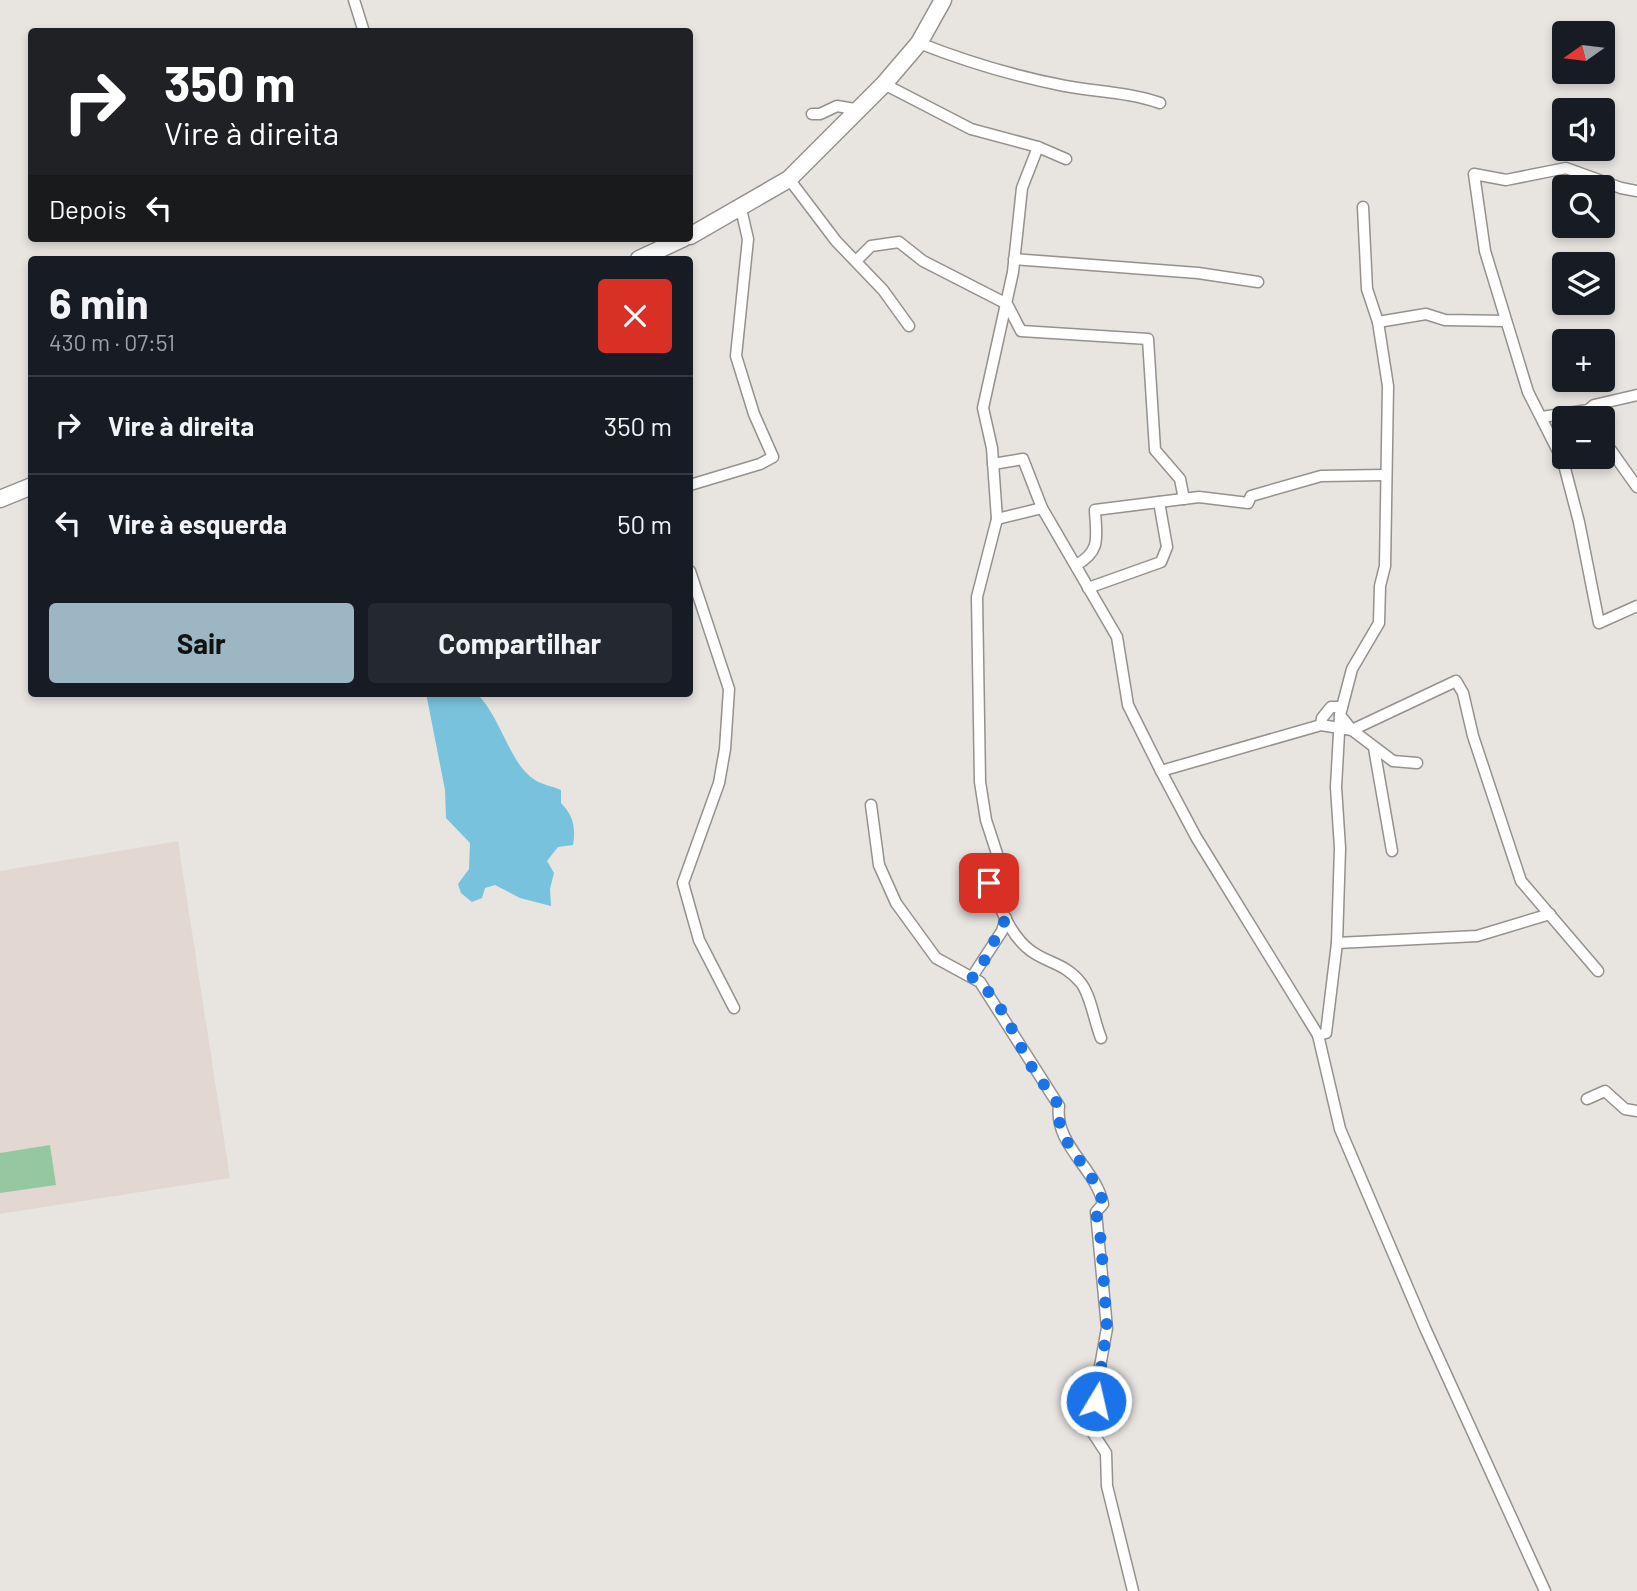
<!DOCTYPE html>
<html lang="pt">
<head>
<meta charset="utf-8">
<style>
  :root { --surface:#171b24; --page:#242831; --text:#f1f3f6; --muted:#9ea1a6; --line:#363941; --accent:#9db6c4 }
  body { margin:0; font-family:Barlow,sans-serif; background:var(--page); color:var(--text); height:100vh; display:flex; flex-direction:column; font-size:26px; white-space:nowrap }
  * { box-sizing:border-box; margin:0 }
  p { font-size:23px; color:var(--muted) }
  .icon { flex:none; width:38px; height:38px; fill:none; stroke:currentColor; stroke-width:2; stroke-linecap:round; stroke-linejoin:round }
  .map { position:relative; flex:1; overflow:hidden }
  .sheet { position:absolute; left:28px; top:256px; width:665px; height:441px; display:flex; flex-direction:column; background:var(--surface); border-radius:7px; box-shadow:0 4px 10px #0003 }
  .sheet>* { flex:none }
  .guide { position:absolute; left:28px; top:28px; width:665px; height:214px; border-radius:7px; box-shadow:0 4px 10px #0003; background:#202124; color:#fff; overflow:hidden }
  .needle { width:46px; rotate:256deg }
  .fabs { position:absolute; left:1552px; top:21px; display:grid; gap:14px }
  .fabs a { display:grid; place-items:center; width:63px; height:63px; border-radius:7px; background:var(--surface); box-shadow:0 4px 10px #0003; font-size:35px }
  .pin { position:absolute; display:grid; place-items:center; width:60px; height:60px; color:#fff; margin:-30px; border-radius:14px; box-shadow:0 4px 10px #0006 }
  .me { position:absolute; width:77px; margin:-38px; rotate:9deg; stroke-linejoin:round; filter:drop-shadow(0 0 5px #0008) }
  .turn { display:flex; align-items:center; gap:24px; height:147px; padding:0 21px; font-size:32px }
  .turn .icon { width:91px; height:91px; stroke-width:2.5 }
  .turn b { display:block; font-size:49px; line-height:60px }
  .then { display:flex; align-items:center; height:66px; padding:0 21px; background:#0003; gap:14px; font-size:26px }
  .round { display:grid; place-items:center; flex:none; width:74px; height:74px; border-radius:7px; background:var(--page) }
  .summary { display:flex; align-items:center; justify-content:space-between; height:119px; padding:0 21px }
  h1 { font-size:42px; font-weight:700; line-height:52px }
  .cta { display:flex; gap:14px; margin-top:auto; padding:14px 21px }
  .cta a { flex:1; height:80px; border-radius:7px; background:var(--accent); color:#111; font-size:28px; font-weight:700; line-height:80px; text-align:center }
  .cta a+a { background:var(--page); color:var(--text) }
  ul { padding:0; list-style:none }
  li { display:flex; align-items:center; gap:21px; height:98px; padding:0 21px; border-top:2px solid var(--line) }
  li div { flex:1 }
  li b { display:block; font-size:26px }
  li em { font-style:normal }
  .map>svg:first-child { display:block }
  .built { fill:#e2d8d1 }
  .green { fill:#95c8a0 }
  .water { fill:#78c2dd }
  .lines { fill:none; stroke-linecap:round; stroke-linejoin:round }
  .minor-casing { stroke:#94918e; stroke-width:13 }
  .trunk-casing { stroke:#94918e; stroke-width:19 }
  .minor { stroke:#fff; stroke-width:10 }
  .trunk { stroke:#fff; stroke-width:16 }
  .route { stroke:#1a73e8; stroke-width:12; stroke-dasharray:0 21.6 }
</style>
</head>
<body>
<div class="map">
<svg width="1637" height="1591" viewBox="0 0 1637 1591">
  <rect width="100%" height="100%" fill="#e8e5e1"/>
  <polygon class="built" points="178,841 230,1178 0,1214 0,871"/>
  <polygon class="green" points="50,1145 56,1185 0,1193 0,1153"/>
  <path class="water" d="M426,693H476C501,716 509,764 535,780C542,785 553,786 561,790V803C573,815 576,827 573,845L558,847L547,861L554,873L550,889L551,906L520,898L495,885L485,888L482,898L472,902L461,893L458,884L469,869L470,843L446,818L445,790Z"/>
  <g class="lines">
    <defs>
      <g id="minor">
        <polyline points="354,0 364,32"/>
        <path d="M919,43C967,62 1014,76 1065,86C1098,92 1128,92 1160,103"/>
        <polyline points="884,84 971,129 1038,147 1066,159"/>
        <polyline points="812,114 820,114 837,106 860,110"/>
        <path d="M1038,147L1022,188L1013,272L983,408L992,448L997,519L977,597L980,782L986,820L1001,866L989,883C1000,906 1010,936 1031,951C1049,964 1065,963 1081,983C1091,996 1094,1021 1101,1038"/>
        <polyline points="789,179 836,241 883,290 909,326"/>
        <polyline points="1637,191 1621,188 1566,168 1506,180 1474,174 1485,251 1528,392 1563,461 1579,522 1599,623 1637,606"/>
        <polyline points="1363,207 1367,289 1378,322 1388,386 1385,566 1380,586 1379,623 1352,669 1340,715 1352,730 1456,681 1463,693 1473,736 1521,881 1598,971"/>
        <polyline points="1014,259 1198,273 1258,282"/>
        <polyline points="856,261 871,246 899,242 923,261 1007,304 1021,331 1148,339 1155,450 1180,479 1184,499"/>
        <polyline points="1378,322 1426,314 1445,320 1506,321"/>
        <polyline points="1542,417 1588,410 1594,405 1637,395"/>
        <polyline points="1603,439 1637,487"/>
        <polyline points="993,464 1023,459 1042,508 1117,637 1128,705 1161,771 1196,837 1318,1035 1326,1033 1337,943 1340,848 1336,787 1340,715"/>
        <polyline points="690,485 760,464 773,457 754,414 736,356 748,239 741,209"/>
        <polyline points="997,519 1042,508"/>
        <path d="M1076,565C1102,551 1096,536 1095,510L1199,497L1248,503L1251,496L1321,476L1385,475"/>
        <polyline points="690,571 729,689 725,749 719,783 683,883 699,940 734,1008"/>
        <polyline points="1088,588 1161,562 1167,547 1159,502"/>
        <polyline points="1321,725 1322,718 1331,707 1342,707"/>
        <polyline points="1374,748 1392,851"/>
        <polyline points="1161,771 1321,725 1352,730 1393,761 1417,763"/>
        <path d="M871,805L879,865L896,903L936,958L980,982L1059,1106C1054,1145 1096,1168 1103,1204L1096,1212L1107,1328L1089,1427L1106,1453L1107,1486L1133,1591"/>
        <polyline points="1337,943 1477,936 1550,914"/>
        <polyline points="972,977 1002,931 1006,918"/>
        <polyline points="1318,1035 1340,1129 1425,1328 1545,1591"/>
        <polyline points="1587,1099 1605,1091 1625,1109 1637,1111"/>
      </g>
      <g id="trunk">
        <polyline points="690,236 789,179 884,84 919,43 943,0"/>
        <polyline points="639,259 684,238"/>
        <polyline points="0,499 32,486"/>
      </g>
    </defs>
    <use href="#minor" class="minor-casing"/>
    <use href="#trunk" class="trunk-casing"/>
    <use href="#minor" class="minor"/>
    <use href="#trunk" class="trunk"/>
  </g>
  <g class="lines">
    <path class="route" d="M989,883L1006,918L982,965L972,977C1000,996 1014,1036 1030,1064C1039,1079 1050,1092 1059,1106C1054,1145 1096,1168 1103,1204L1096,1212L1101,1241L1107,1328L1096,1401"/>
  </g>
</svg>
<div class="fabs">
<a><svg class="needle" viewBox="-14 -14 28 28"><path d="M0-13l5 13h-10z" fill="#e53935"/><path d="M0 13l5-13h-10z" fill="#9ea1a6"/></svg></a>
<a><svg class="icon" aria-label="sound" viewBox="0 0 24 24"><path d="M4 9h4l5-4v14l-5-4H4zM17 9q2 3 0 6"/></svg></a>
<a><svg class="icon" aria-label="search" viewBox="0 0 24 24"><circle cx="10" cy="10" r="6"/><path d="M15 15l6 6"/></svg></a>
<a><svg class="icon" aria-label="layers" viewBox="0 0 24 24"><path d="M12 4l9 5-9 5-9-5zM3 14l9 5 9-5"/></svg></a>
<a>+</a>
<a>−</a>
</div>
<div class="pin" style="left:989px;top:883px;background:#d93025"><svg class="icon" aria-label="arrive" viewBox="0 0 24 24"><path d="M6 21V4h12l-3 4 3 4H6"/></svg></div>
<svg class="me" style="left:1096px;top:1401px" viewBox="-20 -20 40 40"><circle r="17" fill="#1a73e8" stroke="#fff" stroke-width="3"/><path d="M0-11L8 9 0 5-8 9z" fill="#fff"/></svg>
<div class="guide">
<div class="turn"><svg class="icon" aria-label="right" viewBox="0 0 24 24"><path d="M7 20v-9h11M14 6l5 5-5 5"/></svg><div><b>350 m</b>Vire à direita</div></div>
<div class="then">Depois<svg class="icon" aria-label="left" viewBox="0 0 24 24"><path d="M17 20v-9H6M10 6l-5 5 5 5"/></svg></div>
</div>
<section class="sheet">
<div class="summary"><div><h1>6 min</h1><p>430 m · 07:51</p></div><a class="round" style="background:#d93025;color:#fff"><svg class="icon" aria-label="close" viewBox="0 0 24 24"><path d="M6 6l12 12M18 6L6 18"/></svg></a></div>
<ul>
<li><svg class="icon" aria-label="right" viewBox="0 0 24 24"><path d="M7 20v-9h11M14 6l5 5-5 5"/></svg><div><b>Vire à direita</b></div><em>350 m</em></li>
<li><svg class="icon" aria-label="left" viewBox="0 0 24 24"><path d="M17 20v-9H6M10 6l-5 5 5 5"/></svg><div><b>Vire à esquerda</b></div><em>50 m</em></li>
</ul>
<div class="cta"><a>Sair</a><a>Compartilhar</a></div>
</section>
</div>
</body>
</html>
